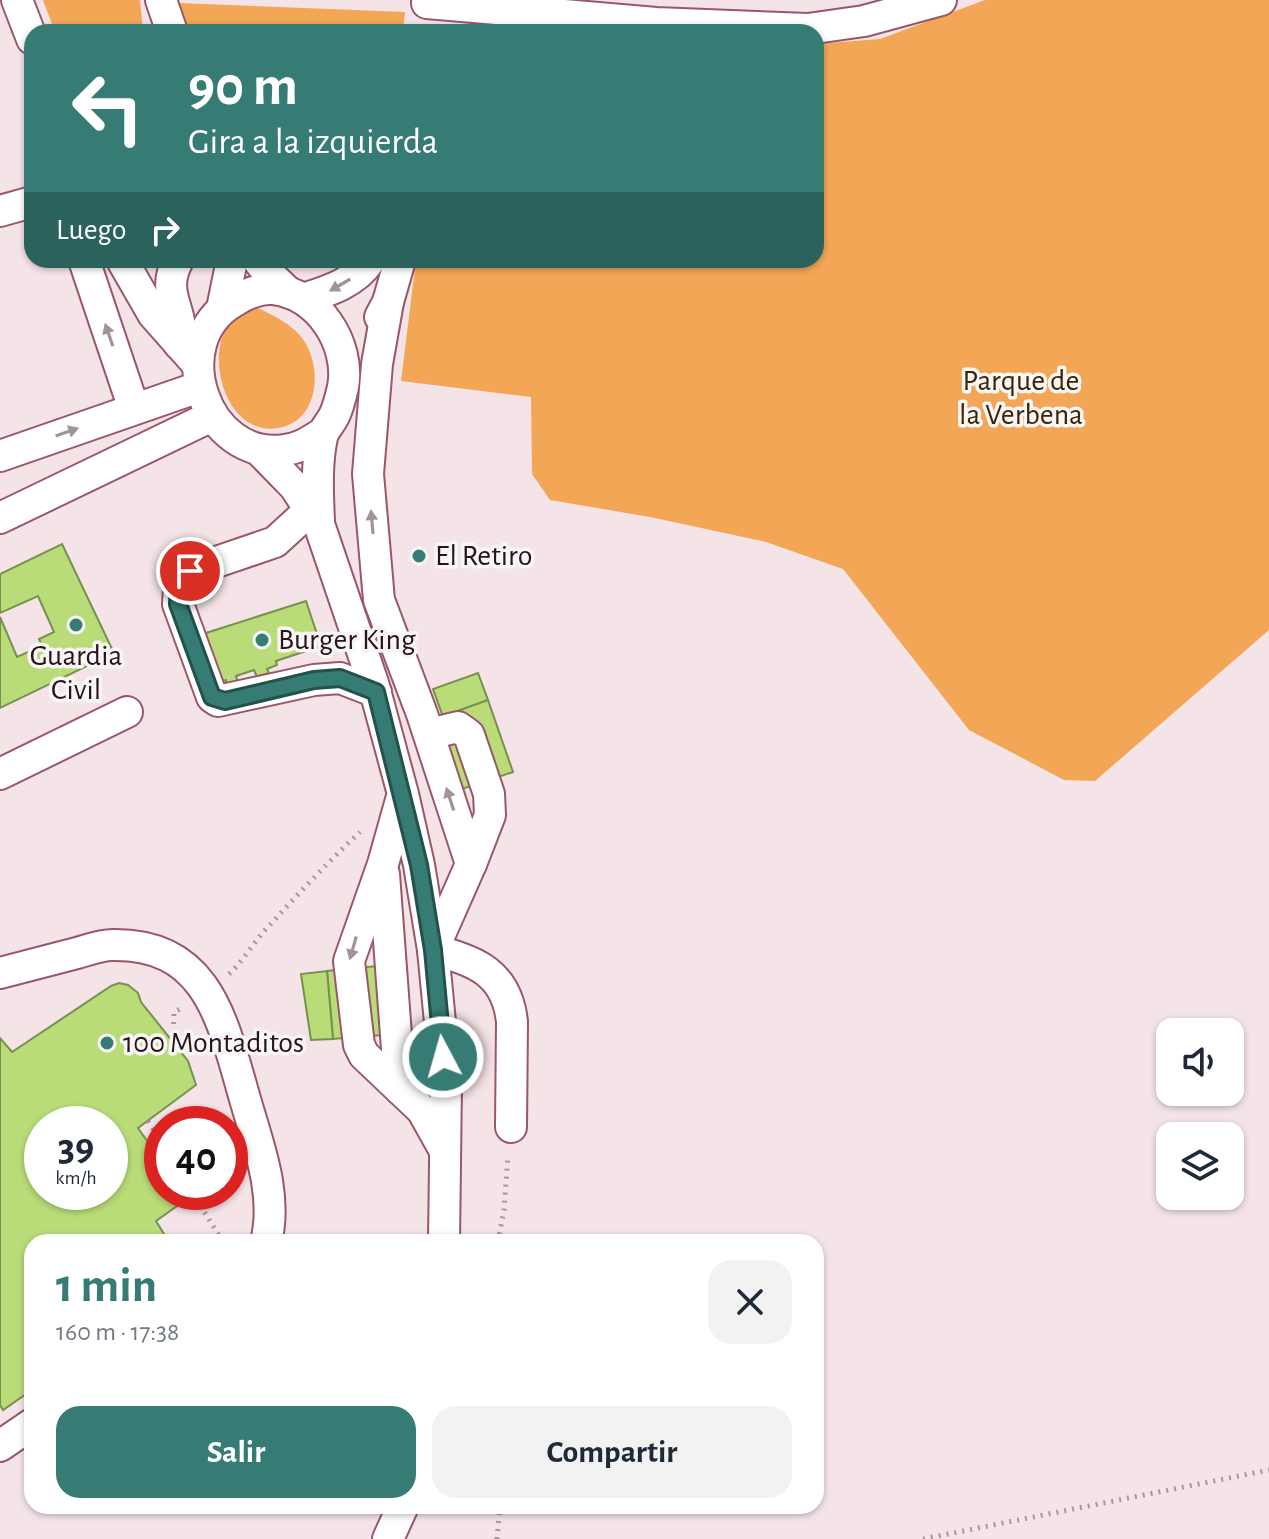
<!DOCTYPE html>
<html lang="es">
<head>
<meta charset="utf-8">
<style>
  :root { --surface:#fff; --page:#f2f2f3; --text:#1f2937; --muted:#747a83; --accent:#367c74 }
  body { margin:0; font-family:"Alegreya Sans",sans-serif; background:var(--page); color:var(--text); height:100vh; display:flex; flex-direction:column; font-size:30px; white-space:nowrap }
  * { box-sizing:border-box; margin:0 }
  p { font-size:26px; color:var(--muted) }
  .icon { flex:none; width:44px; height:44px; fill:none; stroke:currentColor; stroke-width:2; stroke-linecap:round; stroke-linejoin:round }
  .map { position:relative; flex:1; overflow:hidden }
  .details { position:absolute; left:24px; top:1234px; width:800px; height:280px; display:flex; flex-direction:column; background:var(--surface); border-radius:24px; box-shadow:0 2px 6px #0004 }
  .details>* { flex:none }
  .banner { position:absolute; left:24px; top:24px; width:800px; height:244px; border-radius:24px; box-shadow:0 2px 6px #0004; background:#367c74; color:#fff; overflow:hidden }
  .controls { position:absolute; left:1156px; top:1018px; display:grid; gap:16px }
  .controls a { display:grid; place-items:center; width:88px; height:88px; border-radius:16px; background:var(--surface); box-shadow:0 2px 6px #0004; font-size:40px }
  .speed { position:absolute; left:24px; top:1106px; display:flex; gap:16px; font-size:40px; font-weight:700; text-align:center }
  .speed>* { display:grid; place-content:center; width:104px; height:104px; border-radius:50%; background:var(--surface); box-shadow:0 2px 6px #0004; line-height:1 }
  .speed small { font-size:20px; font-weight:400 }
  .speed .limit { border:12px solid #d22; background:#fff; color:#111 }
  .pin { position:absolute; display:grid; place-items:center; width:68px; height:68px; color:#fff; margin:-34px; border:4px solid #fff; border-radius:50%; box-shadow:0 2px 8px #0007 }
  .me { position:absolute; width:88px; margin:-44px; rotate:354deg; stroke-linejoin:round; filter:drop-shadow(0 0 6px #0008) }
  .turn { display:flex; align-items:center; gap:28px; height:168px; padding:0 32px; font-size:36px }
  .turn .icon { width:104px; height:104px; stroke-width:2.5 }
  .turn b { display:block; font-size:56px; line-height:68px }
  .then { display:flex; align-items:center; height:76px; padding:0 32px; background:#0003; gap:16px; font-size:30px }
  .round { display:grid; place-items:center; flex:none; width:84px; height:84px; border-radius:24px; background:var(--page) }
  .headline { display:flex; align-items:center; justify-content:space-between; height:136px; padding:0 32px }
  h1 { font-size:48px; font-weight:700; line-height:60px; color:var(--accent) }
  .action { display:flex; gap:16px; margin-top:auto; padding:16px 32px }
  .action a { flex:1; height:92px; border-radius:24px; background:var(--accent); color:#fff; font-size:32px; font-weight:700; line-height:92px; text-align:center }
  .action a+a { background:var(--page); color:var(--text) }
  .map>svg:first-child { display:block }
  .green { fill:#f2a656 }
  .building { fill:#b9dc78; stroke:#798f50; stroke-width:2; fill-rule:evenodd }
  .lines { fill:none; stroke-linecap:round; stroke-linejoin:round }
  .minor-casing { stroke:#9a5767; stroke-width:34 }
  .path { stroke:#aa959a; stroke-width:5; stroke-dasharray:2 6; stroke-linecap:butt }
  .minor { stroke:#fff; stroke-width:30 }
  .oneway { fill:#a09497 }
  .route-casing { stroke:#23514b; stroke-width:20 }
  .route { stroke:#367c74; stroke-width:14 }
  .poi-dot { fill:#367c74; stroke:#f6f6f6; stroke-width:3 }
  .labels { text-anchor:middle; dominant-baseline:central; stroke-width:7; stroke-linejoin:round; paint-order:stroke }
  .park-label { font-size:30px; fill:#3f2200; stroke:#f6f6f6 }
  .poi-label { font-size:30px; fill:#2c1118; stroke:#f6f6f6; text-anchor:start }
</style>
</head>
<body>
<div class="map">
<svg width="1269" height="1539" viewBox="0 0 1269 1539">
  <rect width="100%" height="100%" fill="#f5e4e7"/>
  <g class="green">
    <polygon points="43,0 140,0 143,32 55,32"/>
    <polygon points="985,0 1269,0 1269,630 1095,781 1064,780 969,730 843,569 766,542 650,517 550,500 532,474 531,397 401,381 416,260 816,260 816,44 880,39"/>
    <polygon points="178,3 405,12 403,32 189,32"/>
    <polygon points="476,21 596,32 452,32 454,28"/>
    <path d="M257,308C274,315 297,327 306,344C322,372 317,418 283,427C215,445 193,313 257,308Z"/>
  </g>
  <g class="building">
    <polygon points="62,544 114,653 0,708 0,617 17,657 42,646 39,639 54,632 38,596 0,613 0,574"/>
    <polygon points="306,601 321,646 276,661 277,665 267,669 269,673 257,677 254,670 236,676 238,683 227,688 226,680 219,682 203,634"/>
    <polygon points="478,673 488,700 443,717 433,689"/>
    <polygon points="488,700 513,772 441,796 438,718"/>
    <polygon points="377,966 383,1035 333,1039 327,971"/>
    <polygon points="327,971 333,1039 311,1040 301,974"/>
    <path d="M119,983L128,985L138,993L141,1002L188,1061L196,1085L138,1128L162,1162V1192H182L187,1199L156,1221L169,1242H32V1390L3,1410L0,1405V1038L12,1052L111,986ZM42,1124H110V1192H42Z"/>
  </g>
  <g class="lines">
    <defs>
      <g id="minor">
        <polyline points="17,0 32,39"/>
        <polyline points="161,0 172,32"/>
        <polyline points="427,3 656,23 808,29 864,21 941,0"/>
        <polyline points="0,211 32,202"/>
        <polyline points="84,260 134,409"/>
        <polyline points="122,260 153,314 198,365"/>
        <path d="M178,260C159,296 186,309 179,344"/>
        <polyline points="258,260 268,273 289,293"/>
        <path d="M303,299C328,291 355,283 370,260"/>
        <path d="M388,302L377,364L368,474L379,600L422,714L471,864L433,950C475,960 507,973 512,1022L511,1127"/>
        <polyline points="222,309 232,260"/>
        <polyline points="380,317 388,302 400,260"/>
        <polyline points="259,450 295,487 319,524 373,683 403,794 419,865 433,950 446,1084 444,1242"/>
        <polyline points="0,456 199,387"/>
        <polyline points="310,510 275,542 190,571 179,588 178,604 212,697 218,701 314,680 340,678 376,692"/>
        <polyline points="0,518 212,416"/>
        <path d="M319,522C318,494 316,466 322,437C324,429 330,424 334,416C338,408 341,396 343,387C351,344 318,293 273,289C258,288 244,295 233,302C165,342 205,461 284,450C299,449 310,441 323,433"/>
        <polyline points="429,734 458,727 469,735 489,794 490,815 471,864"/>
        <polyline points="0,774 127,712"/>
        <polyline points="401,800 383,864 349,961 359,1045 364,1055 422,1110 445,1151"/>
        <polyline points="384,874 400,1089"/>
        <path d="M0,973C26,966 51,960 77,953C88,950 101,945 112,945C210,943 223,1024 245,1099C258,1145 278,1194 266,1242"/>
        <polyline points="0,1446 32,1424"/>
        <polyline points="388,1539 403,1506"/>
      </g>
    </defs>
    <use href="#minor" class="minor-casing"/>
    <g class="path">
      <path d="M229,974C245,959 254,941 269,926C298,894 328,862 360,832"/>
      <polyline points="173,1040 174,1012 182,1008"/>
      <polyline points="148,1121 162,1144"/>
      <polyline points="192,1192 223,1242"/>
      <polyline points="498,1242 504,1210 508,1156"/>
      <polyline points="497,1539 500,1506"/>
      <polyline points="923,1539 1269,1470"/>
    </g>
    <use href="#minor" class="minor"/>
  </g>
  <defs><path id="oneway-solid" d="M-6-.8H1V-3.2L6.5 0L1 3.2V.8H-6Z" transform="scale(2)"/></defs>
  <g class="oneway">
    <use href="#oneway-solid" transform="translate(340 285) rotate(150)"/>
    <use href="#oneway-solid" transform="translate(109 335) rotate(-109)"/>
    <use href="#oneway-solid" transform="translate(67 432) rotate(-19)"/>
    <use href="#oneway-solid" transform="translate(372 522) rotate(-95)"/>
    <use href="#oneway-solid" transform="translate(450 799) rotate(-108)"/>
    <use href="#oneway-solid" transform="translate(353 948) rotate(106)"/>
  </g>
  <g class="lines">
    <defs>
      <polyline id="route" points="190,571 179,588 178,604 212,697 225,701 314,680 340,678 376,692 419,865 433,950 443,1057"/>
    </defs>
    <use href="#route" class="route-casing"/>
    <use href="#route" class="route"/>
  </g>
  <g class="poi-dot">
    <circle cx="419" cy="556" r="8"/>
    <circle cx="76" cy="625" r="8"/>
    <circle cx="262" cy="640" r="8"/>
    <circle cx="107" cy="1043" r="8"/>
  </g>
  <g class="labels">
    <g class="park-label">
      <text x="1021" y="381">Parque de<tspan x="1021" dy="34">la Verbena</tspan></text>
    </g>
    <g class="poi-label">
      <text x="435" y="556">El Retiro</text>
      <text x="278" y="640">Burger King</text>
      <text x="76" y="656" text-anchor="middle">Guardia<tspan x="76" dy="34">Civil</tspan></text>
      <text x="123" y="1043">100 Montaditos</text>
    </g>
  </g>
</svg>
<div class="controls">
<a><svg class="icon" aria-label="sound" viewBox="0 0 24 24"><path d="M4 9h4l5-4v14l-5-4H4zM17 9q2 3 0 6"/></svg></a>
<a><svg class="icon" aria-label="layers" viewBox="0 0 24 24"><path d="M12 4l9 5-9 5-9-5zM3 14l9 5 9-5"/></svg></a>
</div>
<div class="speed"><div>39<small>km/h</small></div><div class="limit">40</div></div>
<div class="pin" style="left:190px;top:571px;background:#d93025"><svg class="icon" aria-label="arrive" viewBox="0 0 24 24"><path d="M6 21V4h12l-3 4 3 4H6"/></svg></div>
<svg class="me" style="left:443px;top:1057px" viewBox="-20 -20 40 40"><circle r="17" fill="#367c74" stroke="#fff" stroke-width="3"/><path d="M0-11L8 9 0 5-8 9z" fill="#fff"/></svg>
<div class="banner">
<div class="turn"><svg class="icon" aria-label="left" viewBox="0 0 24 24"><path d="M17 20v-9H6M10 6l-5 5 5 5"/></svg><div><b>90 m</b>Gira a la izquierda</div></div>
<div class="then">Luego<svg class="icon" aria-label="right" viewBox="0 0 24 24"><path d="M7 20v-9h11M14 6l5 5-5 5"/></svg></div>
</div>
<section class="details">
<div class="headline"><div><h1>1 min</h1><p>160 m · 17:38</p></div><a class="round"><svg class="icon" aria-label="close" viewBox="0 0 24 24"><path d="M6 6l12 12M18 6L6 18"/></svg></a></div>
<div class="action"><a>Salir</a><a>Compartir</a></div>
</section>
</div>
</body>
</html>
